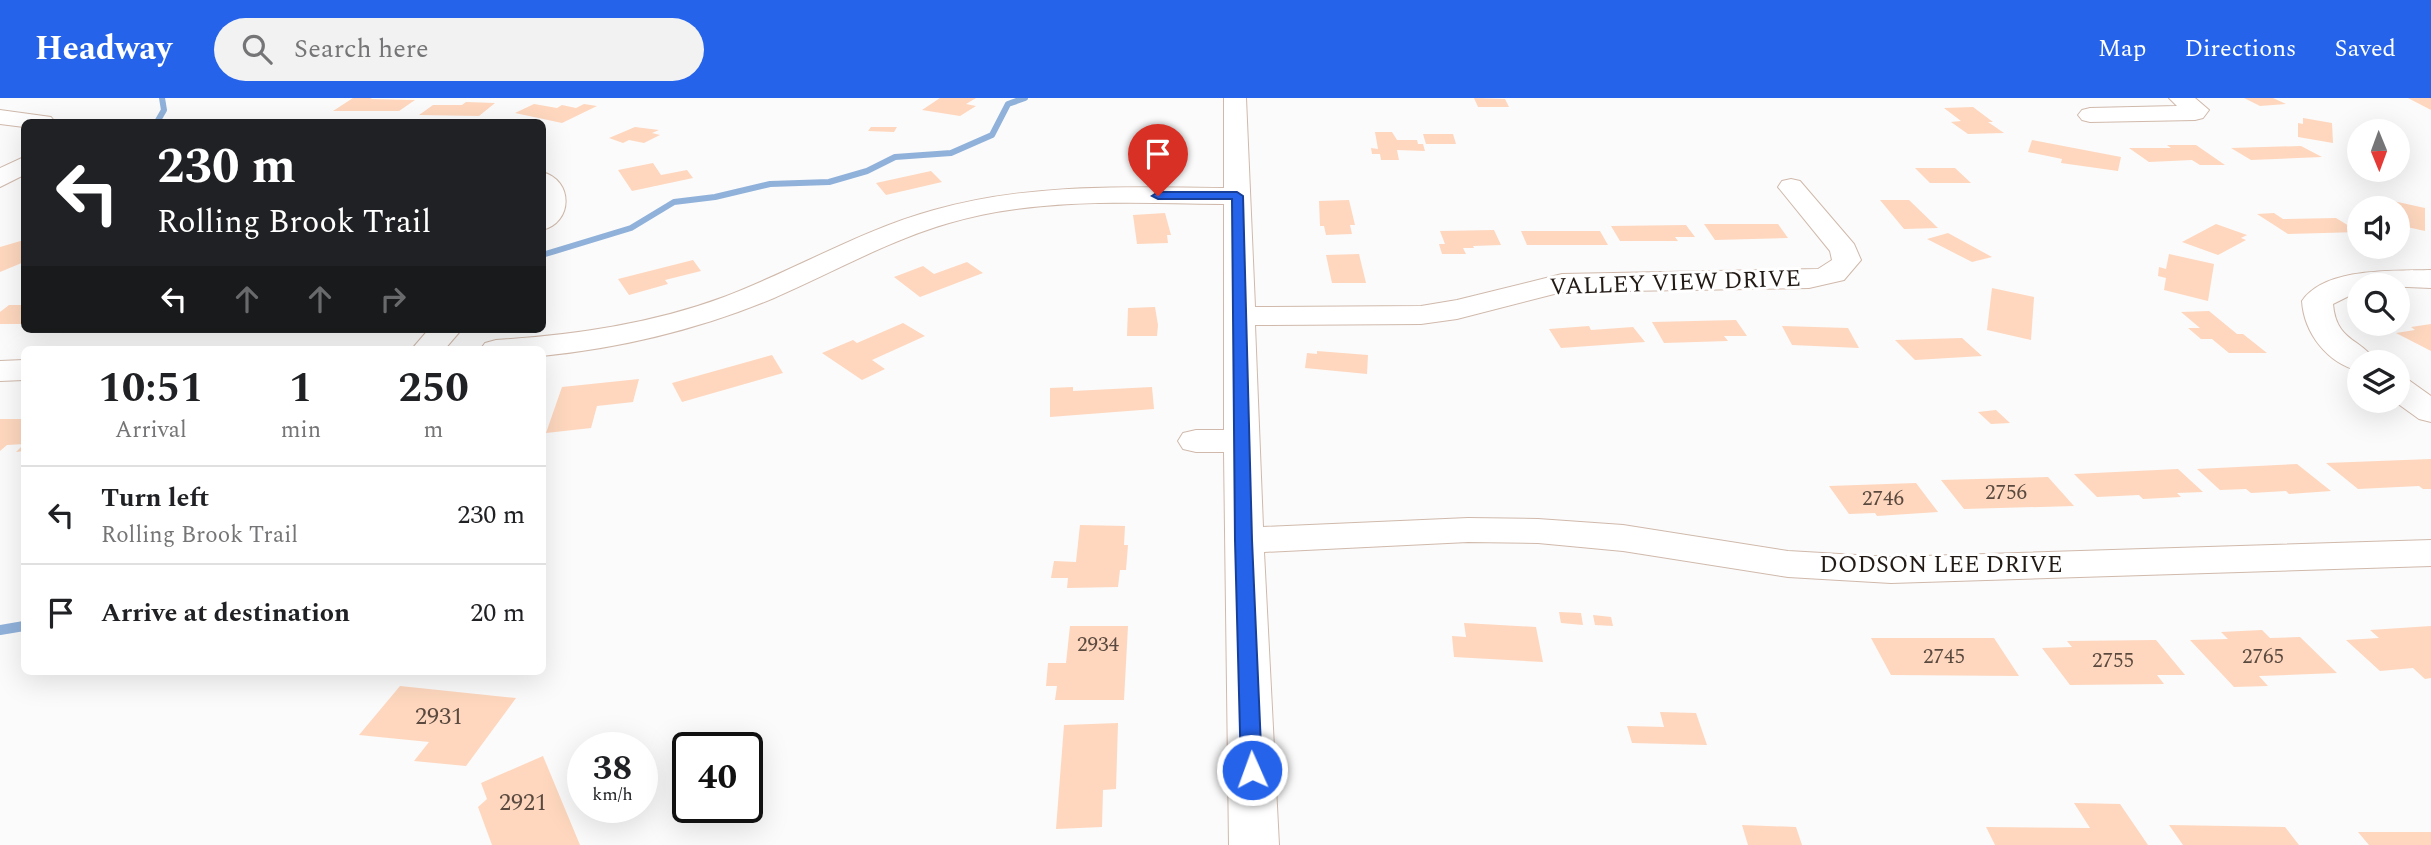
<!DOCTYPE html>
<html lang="en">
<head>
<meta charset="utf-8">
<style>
  :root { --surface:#fff; --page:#f2f2f2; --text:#202124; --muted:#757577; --line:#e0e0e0; --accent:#2563eb }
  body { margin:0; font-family:Spectral,serif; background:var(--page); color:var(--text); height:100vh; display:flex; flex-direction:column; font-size:26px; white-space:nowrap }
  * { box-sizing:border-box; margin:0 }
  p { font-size:23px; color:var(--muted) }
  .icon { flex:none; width:38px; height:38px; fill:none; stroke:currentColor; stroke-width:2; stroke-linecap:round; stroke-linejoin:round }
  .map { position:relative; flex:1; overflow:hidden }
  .details { position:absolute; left:21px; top:248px; width:525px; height:329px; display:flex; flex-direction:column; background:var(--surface); border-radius:10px; box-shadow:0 7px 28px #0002 }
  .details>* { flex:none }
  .top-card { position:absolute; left:21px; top:21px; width:525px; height:214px; border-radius:10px; box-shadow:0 7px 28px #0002; background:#202124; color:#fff; overflow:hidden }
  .needle { width:46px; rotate:179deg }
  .fabs { position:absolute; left:2347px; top:21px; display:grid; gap:14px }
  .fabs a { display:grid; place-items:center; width:63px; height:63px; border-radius:50%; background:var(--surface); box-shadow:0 7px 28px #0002; font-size:35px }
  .speed { position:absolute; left:567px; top:634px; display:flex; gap:14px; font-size:35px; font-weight:700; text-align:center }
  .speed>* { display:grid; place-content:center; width:91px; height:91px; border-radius:50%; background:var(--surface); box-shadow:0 7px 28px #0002; line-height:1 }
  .speed small { font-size:18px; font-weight:400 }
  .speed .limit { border:4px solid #111; border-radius:10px; background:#fff; color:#111 }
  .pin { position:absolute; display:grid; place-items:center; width:60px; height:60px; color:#fff; margin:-72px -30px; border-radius:50% 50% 50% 0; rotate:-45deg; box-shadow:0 0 7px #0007 }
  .pin .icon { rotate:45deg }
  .me { position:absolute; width:77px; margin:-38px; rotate:358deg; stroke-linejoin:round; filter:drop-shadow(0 0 5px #0008) }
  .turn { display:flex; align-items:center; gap:24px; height:147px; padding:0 21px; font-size:32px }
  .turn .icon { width:91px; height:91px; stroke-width:2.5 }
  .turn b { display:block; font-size:49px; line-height:60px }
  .lanes { display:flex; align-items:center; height:66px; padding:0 21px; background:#0003; justify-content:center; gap:35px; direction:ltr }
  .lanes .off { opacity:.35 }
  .eta { display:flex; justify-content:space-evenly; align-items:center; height:119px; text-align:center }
  .eta b { font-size:42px; font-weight:700; line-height:49px }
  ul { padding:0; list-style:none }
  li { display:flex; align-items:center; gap:21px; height:98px; padding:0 21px; border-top:2px solid var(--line) }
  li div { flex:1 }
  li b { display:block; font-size:26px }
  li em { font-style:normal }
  header { display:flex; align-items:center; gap:42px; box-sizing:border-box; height:98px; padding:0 35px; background:var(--accent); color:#fff }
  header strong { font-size:33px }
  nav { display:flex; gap:38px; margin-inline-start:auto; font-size:24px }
  .search { width:490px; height:63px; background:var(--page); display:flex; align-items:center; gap:18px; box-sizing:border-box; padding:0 24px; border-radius:38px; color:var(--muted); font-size:26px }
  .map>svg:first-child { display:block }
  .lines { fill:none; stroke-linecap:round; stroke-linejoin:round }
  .stream-far1 { stroke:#90b1da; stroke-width:6 }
  .stream { stroke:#90b1da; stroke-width:10 }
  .building { fill:#fed7be }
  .minor-casing { stroke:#d0b9ab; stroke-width:2 }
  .minor { fill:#fff; fill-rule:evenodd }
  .route { fill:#2563eb; stroke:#184099; stroke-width:2 }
  .labels { text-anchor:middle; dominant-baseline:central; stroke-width:6; stroke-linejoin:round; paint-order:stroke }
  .number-label { font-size:21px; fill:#59493f }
  .street-label { font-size:24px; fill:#221a15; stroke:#fff }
  .near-number-label { font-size:24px; fill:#59493f }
</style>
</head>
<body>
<header>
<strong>Headway</strong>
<div class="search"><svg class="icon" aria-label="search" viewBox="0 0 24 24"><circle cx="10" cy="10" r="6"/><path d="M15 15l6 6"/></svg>Search here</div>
<nav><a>Map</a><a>Directions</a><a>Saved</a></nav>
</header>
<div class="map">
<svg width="2431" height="747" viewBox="0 0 2431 747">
  <rect width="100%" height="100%" fill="#fbfbfb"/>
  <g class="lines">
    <g class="stream-far1">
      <polyline points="157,24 164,12 162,0"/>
      <polyline points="542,157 631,130 674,104 715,99 770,86 829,84 867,73 895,59 951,55 992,37 1008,6 1025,0"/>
    </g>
    <polyline class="stream" points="0,532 24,528"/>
  </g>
  <g class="building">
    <polygon points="353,0 372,0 370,1 415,2 399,13 333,13"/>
    <polygon points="940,0 976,0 966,6 976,8 960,18 922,12"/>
    <polygon points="1474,0 1505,1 1509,9 1478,9"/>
    <polygon points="2244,0 2273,0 2286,6 2260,8"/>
    <polygon points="2408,0 2431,0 2431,12"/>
    <polygon points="466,4 495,5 479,18 419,17 433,7 462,7"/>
    <polygon points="534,6 557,10 562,7 576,10 584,6 597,8 562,25 515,15"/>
    <polygon points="1973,9 1993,24 1988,24 2004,35 1968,36 1951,24 1961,23 1944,10"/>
    <polygon points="2303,20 2332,25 2333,45 2298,39 2298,25 2303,26"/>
    <polygon points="635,29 659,32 652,35 660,37 644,45 629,42 623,45 609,40"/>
    <polygon points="871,29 897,29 894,34 868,33"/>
    <polygon points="1375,34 1392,34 1397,42 1417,42 1418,46 1423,46 1425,53 1397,52 1399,62 1381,62 1380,56 1372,56 1371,50 1378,51"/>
    <polygon points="1423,36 1453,36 1456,46 1426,46"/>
    <polygon points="2032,42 2121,59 2118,73 2061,65 2062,61 2028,54"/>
    <polygon points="1144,44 1171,44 1172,58 1178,58 1179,72 1172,72 1173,78 1145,79"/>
    <polygon points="2167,47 2196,47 2225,67 2200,67 2192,62 2149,64 2129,50 2171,50"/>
    <polygon points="2301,48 2322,59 2251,62 2231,50"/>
    <polygon points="653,65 661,77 687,72 693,80 632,93 618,72"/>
    <polygon points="1915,70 1955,70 1971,85 1930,85"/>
    <polygon points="931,73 942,84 886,97 876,85"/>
    <polygon points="2384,101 2425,110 2425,133 2398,127 2398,110 2383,110"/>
    <polygon points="1349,102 1355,127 1350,127 1352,136 1326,137 1324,128 1320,128 1319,103"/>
    <polygon points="1880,102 1909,102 1938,130 1904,131"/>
    <polygon points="1165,115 1171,137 1167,137 1168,145 1137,146 1133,117"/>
    <polygon points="2274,115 2283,121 2336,120 2359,134 2288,136 2257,116"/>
    <polygon points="1704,126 1778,126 1788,140 1715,142"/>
    <polygon points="2216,126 2247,137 2241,140 2246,142 2218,157 2182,144"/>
    <polygon points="1686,127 1695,139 1675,139 1678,143 1620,143 1611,128"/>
    <polygon points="1494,132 1501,147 1473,148 1474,150 1463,150 1466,156 1442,156 1439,146 1445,146 1440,133"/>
    <polygon points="1521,133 1600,133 1608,147 1527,147"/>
    <polygon points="1948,135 1992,159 1972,164 1927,141"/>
    <polygon points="24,142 24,164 0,174 0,149"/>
    <polygon points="1359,156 1366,185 1332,185 1326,157"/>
    <polygon points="2169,156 2214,166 2208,203 2164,192 2166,180 2158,178 2159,169 2166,171"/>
    <polygon points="693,162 701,173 665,182 668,186 629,197 618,181"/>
    <polygon points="967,164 983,175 920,199 894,179 923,168 934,176"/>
    <polygon points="1992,190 2034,199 2031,242 1987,232"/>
    <polygon points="9,207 24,207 24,226 0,226 0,214"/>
    <polygon points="1155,209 1158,227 1157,238 1127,238 1128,210"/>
    <polygon points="2209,213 2237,236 2243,236 2267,255 2229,255 2212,241 2201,241 2188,230 2200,230 2181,214"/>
    <polygon points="1736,222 1747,238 1724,238 1728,243 1664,245 1652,224"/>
    <polygon points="903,225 925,238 872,262 885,271 862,282 822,255 853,242 857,245"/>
    <polygon points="2431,226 2431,253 2396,235 2415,232 2411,229"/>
    <polygon points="1589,228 1591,232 1633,229 1645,244 1561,250 1549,231"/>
    <polygon points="1782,228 1848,230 1859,250 1792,247"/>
    <polygon points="1962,240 1982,258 1915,262 1895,242"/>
    <polygon points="1317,253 1368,257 1367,276 1305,270 1307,255 1317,256"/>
    <polygon points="772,257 783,275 682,304 672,285"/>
    <polygon points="639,281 633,304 597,308 591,330 546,335 562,289"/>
    <polygon points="1073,289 1073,293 1152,289 1154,311 1050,319 1050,290"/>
    <polygon points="1996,312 2010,325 1991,326 1978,314"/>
    <polygon points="0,321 24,321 24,353 16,354 24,346 7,347 0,353"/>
    <polygon points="2431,361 2431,391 2423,391 2419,388 2358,391 2326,365"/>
    <polygon points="2297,366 2331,393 2289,396 2286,393 2251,395 2246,391 2220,392 2197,371"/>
    <polygon points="2178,371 2203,394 2177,395 2181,399 2143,401 2139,397 2097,399 2074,376"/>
    <polygon points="2048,379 2074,408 1964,411 1941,382"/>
    <polygon points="1916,385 1938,414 1877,418 1875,415 1849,416 1829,388"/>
    <polygon points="1080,427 1125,428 1124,447 1128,447 1126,472 1120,472 1118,489 1067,490 1068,480 1051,480 1054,463 1076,464"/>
    <polygon points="1559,514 1581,515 1583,527 1561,525"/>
    <polygon points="1593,517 1611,519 1613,528 1595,527"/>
    <polygon points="1464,525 1536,529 1543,564 1454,559 1452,538 1466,539"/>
    <polygon points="1070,528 1128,528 1124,602 1055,602 1057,588 1046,588 1048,565 1066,565"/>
    <polygon points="2431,528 2431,580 2425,581 2413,570 2380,573 2346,542 2379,540 2370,532"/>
    <polygon points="2262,532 2270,540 2300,539 2337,575 2259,578 2268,588 2234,589 2190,542 2228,541 2221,534"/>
    <polygon points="1871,540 1994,540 2019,578 1891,577"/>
    <polygon points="2156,542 2185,577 2157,577 2164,586 2070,587 2042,550 2072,549 2067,543"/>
    <polygon points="400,588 516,600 466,668 414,663 429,644 359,637"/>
    <polygon points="1660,614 1696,615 1707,647 1632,645 1627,628 1664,629"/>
    <polygon points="1118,625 1116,691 1103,692 1102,729 1056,731 1064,627"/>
    <polygon points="543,658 580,747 492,747 478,709 487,701 481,685"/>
    <polygon points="2074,705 2120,706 2148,747 1995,747 1986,729 2090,730"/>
    <polygon points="1742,727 1796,729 1802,747 1748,747"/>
    <polygon points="2169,727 2285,729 2299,747 2183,747"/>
    <polygon points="2358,734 2431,734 2431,747 2369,747"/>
  </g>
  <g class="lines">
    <defs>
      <g id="minor">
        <path d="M1224,0H1246L1255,209L1421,208L1457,202L1562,176L1818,171L1832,162L1830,153L1778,89L1782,83L1791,81L1800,83L1854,146L1861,162L1844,182L1809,190L1562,194L1457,221L1421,226L1255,227L1263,429L1468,420L1538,421L1623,427L1788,453L1891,459L2431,442V468L1891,485L1788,479L1623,453L1538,445L1468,444L1264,454L1279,747H1229L1224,354H1196L1183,351L1178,343L1183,335L1196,332H1224V106C1133,105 1037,99 949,125C887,143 832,175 774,200C700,231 622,250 542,258V252H480L485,245L496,242C574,237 651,226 724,199C795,172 861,132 934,112C1028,85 1127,89 1224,90Z"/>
        <polygon points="2169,0 2195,0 2209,12 2203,20 2195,22 2090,24 2082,22 2078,17 2082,12 2090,10 2177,8"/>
        <polygon points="0,12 51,19 55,24 24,24 24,29 0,26"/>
        <polygon points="24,59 24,77 0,89 0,70"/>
        <path d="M542,74C574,82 573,125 542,132Z"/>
        <path d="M2431,172V190L2359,187V193L2333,206C2336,243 2360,240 2377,264H2359V273C2327,265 2304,235 2302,203C2325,169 2394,173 2431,172Z"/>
        <polygon points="429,231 462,231 444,252 411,252"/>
        <polygon points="24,262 24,282 0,283 0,263"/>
        <polygon points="2398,280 2410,283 2431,298 2431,324 2419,321 2394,303 2398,303"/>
      </g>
    </defs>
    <use href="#minor" class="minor-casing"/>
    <use href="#minor" class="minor"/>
  </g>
  <polygon class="route" points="1237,94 1243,98 1252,442 1262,672 1259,678 1252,680 1244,678 1241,672 1235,442 1232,101 1158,101 1152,98 1158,94"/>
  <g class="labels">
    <g class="number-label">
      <text x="2006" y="395">2756</text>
      <text x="1883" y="401">2746</text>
      <text x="1098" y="547">2934</text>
      <text x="1944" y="559">2745</text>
      <text x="2263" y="559">2765</text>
      <text x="2113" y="563">2755</text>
    </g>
    <g class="street-label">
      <text transform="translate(1675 185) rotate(-2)">VALLEY VIEW DRIVE</text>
      <text x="1941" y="467">DODSON LEE DRIVE</text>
    </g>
    <g class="near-number-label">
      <text x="439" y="619">2931</text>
      <text x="523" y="705">2921</text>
    </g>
  </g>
</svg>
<div class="fabs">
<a><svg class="needle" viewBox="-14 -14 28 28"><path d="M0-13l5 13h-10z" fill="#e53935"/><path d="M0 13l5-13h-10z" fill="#757577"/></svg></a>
<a><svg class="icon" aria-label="sound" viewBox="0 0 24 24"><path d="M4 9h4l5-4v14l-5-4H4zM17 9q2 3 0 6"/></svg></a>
<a><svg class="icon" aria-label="search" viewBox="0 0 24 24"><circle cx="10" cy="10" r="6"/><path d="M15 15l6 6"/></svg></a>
<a><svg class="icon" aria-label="layers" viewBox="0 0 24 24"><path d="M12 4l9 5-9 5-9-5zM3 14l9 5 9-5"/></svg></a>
</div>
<div class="speed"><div>38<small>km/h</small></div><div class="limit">40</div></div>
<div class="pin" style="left:1158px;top:98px;background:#d93025"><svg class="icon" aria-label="arrive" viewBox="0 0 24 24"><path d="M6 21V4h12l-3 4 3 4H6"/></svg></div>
<svg class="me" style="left:1252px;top:672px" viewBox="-20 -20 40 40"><circle r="17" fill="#2563eb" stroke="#fff" stroke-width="3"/><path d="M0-11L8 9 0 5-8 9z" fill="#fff"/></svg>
<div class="top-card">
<div class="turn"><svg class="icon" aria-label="left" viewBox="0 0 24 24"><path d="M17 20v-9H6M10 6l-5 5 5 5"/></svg><div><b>230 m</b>Rolling Brook Trail</div></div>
<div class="lanes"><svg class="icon" aria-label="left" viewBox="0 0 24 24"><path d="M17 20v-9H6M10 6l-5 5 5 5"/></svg><svg class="icon off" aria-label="ahead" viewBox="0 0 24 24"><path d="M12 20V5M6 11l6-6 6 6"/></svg><svg class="icon off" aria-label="ahead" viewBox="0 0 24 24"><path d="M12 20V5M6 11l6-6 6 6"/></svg><svg class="icon off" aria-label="right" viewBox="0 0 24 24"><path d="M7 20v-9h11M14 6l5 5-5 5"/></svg></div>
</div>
<section class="details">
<div class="eta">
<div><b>10:51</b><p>Arrival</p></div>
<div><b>1</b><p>min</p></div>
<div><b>250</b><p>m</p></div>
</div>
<ul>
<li><svg class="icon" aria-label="left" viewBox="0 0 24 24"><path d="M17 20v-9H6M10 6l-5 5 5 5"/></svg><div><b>Turn left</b><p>Rolling Brook Trail</p></div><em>230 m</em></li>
<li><svg class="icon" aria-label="arrive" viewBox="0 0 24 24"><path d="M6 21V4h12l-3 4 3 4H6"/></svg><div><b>Arrive at destination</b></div><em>20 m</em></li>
</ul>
</section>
</div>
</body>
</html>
